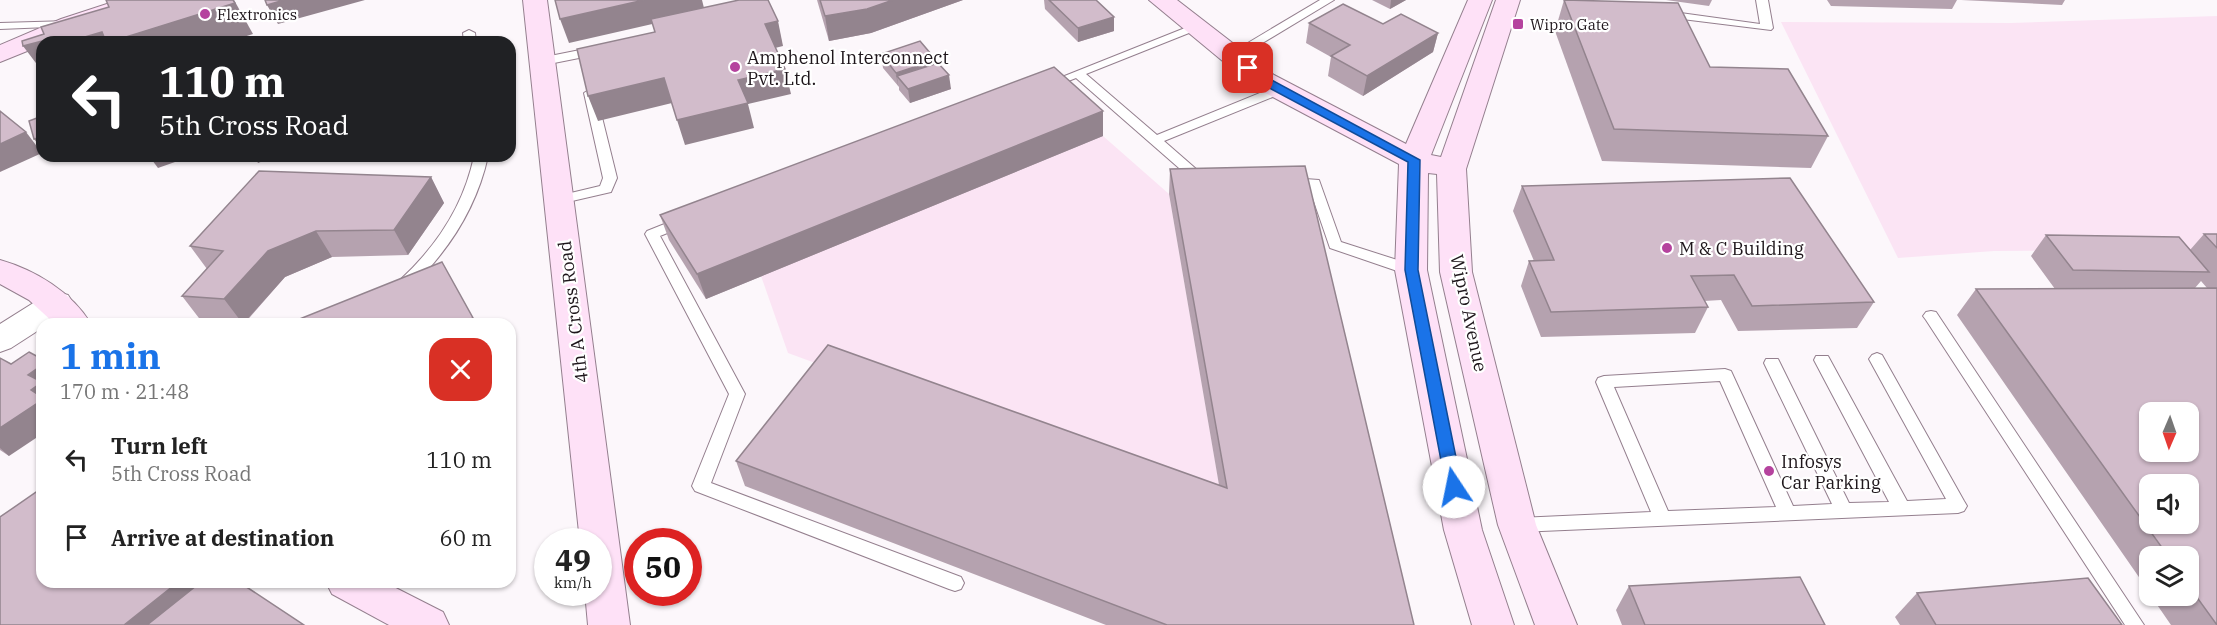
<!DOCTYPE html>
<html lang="en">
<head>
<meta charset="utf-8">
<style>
  :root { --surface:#fff; --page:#f2f2f2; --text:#222; --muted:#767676; --accent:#1a73e8 }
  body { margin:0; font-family:"IBM Plex Serif",serif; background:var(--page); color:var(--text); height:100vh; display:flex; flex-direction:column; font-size:22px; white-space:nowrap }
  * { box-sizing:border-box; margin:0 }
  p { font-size:20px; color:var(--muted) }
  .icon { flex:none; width:33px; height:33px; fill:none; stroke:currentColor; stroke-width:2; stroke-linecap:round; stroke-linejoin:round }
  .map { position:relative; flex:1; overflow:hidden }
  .sheet { position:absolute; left:36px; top:318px; width:480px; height:270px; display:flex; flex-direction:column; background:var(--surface); border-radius:18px; box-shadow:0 2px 4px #0004 }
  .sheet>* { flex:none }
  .guide { position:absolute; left:36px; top:36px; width:480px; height:126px; border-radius:18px; box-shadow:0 2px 4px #0004; background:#202124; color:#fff; overflow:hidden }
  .needle { width:39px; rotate:182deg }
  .controls { position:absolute; left:2139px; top:402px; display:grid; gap:12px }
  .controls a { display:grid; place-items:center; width:60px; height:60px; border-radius:12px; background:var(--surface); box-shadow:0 2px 4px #0004; font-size:30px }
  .speed { position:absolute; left:534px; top:528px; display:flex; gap:12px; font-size:30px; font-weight:700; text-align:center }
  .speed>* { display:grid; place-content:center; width:78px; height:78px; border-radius:50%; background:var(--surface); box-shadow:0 2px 4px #0004; line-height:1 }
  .speed small { font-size:15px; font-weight:400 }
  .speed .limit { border:9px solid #d22; background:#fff; color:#111 }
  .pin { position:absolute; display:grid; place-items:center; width:51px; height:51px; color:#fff; margin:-26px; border-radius:12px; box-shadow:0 3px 9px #0006 }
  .me { position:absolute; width:66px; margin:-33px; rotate:349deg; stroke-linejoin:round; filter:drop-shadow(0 0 4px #0008) }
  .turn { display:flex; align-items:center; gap:21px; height:126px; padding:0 24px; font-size:27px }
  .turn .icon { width:78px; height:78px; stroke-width:2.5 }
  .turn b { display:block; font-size:42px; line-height:51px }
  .round { display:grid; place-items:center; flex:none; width:63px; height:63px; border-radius:18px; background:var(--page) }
  .summary { display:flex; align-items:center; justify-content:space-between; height:102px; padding:0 24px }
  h1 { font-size:36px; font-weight:700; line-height:45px; color:var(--accent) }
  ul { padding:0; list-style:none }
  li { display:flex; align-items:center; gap:18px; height:78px; padding:0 24px }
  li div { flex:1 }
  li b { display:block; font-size:22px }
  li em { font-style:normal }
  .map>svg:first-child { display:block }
  .green { fill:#fbe4f4 }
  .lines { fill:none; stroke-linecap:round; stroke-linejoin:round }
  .lane-casing { stroke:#947f8e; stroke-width:2 }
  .street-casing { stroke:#947f8e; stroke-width:2 }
  .secondary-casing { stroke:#947f8e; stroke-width:2 }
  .lane { fill:#fff; fill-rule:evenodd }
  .street { fill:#fff; fill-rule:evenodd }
  .secondary { fill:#fee1f7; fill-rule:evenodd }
  .wall { fill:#b5a2af; fill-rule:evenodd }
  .shaded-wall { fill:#93848e }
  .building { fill:#d2bccb; stroke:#93848e; stroke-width:1.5; fill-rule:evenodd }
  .route { fill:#1a73e8; stroke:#114b97; stroke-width:1.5 }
  .poi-dot { fill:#b5439e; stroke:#fff; stroke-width:2 }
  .labels { text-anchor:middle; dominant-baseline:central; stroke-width:4.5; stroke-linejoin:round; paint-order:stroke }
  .far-poi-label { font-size:15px; fill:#1e161b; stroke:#fff; text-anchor:start }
  .poi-label { font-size:18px; fill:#1e161b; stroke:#fff; text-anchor:start }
  .street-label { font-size:18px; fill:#1e161b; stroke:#fff }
</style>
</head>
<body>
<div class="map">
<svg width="2217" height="625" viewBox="0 0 2217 625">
  <rect width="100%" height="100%" fill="#fcf7fb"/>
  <g class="green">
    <polygon points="2217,16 2217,250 1994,251 1898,258 1781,22 2011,23"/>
    <polygon points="1103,136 1169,194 1224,513 788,353 761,276"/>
  </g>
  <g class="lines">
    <defs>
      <g id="lane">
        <polygon points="1320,0 1334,0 1236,59 1228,59 1226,56"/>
        <polygon points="1756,0 1768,0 1773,28 1771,30 1666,17 1660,14 1666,11 1760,24"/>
        <polygon points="69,21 75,24 73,26 0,29 0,23"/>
        <polygon points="1195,24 1201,27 1199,29 1086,74 1157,135 1277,86 1285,86 1287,89 1285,92 1164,141 1203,175 1210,176 1212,179 1210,182 1195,182 1076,78 1048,89 1042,85"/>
        <polygon points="469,30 475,33 476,42 464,42 463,33"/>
        <polygon points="580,50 586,54 584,57 544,65 538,61 540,58"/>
        <polygon points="590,89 596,93 617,178 611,192 559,204 554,203 552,200 554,197 600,186 603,178 584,93"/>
        <path d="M474,156H488C477,207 448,252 410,288H400L398,284L400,280C436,247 464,205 474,156Z"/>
        <polygon points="1291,178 1319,180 1341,242 1416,266 1418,270 1416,274 1406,274 1330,248 1309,187 1286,185 1284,182"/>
        <polygon points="682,217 689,222 687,225 660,236 745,394 711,483 961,577 964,583 961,589 955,591 949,589 695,491 692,486 729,394 645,234 647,231"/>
        <polygon points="1931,311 1936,312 2144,625 2125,625 1926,320 1923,316 1926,312"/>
        <path d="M1877,353L1882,355L1964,501L1967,506L1964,511L1958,513L1517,532L1511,530L1508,525L1511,520L1517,518L1651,512L1596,382L1598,378L1604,376L1725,369L1731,371L1793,506L1832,504L1764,363L1766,359H1778L1780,363L1849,503L1889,502L1814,360L1816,356H1828L1907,501L1946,499L1869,359L1872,355ZM1720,381L1776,507L1668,511L1614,387Z"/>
      </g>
      <path id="street" d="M57,292L68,295L73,303C67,313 54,324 42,324V328L11,348L0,352V324L46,295Z"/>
      <g id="secondary">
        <polygon points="119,0 156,0 153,5 79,29 50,42 42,42 42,45 0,62 0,45 61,19"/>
        <polygon points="523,0 547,0 630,625 588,625 585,592 598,592 598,542 580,542"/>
        <polygon points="1149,0 1177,0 1274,75 1406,144 1468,0 1492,0 1431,155 1441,157 1496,0 1520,0 1466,169 1472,272 1536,525 1577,625 1535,625 1498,525 1440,272 1437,174 1428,173 1427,270 1482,530 1514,625 1472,625 1444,530 1395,270 1399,164 1254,87"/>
        <path d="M0,260C35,270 72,292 91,324H55L29,300L0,284Z"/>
        <polygon points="326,582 384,582 443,612 449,625 389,625 332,594"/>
      </g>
    </defs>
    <use href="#lane" class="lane-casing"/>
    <use href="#street" class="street-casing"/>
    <use href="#secondary" class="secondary-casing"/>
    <use href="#lane" class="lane"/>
    <use href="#street" class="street"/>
    <use href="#secondary" class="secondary"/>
  </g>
  <g class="wall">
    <polygon points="817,0 963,0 871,33 829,41"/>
    <polygon points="1044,0 1096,0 1114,17 1114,31 1078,42 1045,9"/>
    <polygon points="1372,0 1406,0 1390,9"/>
    <polygon points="1564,0 1710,67 1828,136 1811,168 1602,161 1555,31"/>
    <polygon points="1666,0 1712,0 1709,6"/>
    <polygon points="1827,0 1957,0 1952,9 1831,6"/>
    <polygon points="1961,0 2065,0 2062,5"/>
    <polygon points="1309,23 1383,24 1438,33 1433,52 1363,96 1328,76 1331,57 1306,43"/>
    <polygon points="881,54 936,60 937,63 951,89 910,103 899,90 899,87 883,68"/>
    <polygon points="1103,111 1103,136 706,299 669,240 660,215"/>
    <polygon points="1170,169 1414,625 1106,625 745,486 736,461 1219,485 1169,194"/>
    <polygon points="431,177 444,203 408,255 332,257 285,277 244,324 202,322 182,296 207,269 190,246"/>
    <polygon points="1522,186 1874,302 1857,328 1738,331 1721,300 1704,301 1708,307 1695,333 1541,337 1521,286 1529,261 1534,261 1513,211"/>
    <path d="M2204,234H2217V625H2171L2151,596H2188V556H2150V593L1957,315L1976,289H2055L2031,256L2046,235L2190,250ZM2201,281L2207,288H2195Z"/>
    <polygon points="0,358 9,456 0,450"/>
    <polygon points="1629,586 1825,625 1622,625 1616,610"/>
    <polygon points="1917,593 2122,625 1900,625 1895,617"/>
  </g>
  <g class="shaded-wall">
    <polygon points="234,0 253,34 228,42 110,42"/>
    <polygon points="284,0 365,0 278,24 267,5"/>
    <polygon points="644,0 702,0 705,12 569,43 560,19"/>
    <polygon points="893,0 963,0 871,33 829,41 825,16"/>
    <polygon points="1391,0 1406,0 1390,9"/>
    <polygon points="1114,17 1114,31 1078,42 1078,28"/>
    <polygon points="778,21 783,46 771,49 765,24"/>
    <polygon points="102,32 109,42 68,42"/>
    <polygon points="1438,33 1433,52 1363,96 1367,76"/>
    <polygon points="46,40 47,42 42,42 42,71 23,46"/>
    <polygon points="936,60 938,74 897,76 898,87 896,73"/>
    <polygon points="785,69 791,94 748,104 754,128 685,145 677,120 738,80"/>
    <polygon points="949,75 951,89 910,103 908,89"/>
    <polygon points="664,78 672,103 598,121 588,96"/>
    <polygon points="1103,111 1103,136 706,299 697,274"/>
    <polygon points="26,132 42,153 0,172 0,144"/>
    <polygon points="42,137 42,149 34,139"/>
    <polygon points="48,156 61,156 51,159"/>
    <polygon points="149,156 192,156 158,168"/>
    <polygon points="254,156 276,156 258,163"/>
    <polygon points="431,177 444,203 408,255 394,230"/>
    <polygon points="316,231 332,257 285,277 243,324 224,299 268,251"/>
    <polygon points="473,318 476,324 459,324"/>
    <polygon points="42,365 42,434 9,456 0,448 0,428 31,390 28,375"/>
    <polygon points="178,582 219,582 179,625 124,625"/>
  </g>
  <g class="building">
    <polygon points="106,0 233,0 235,3 110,42 106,42 102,32 68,42 46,42 46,40 23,46 22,41 44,34 41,27 109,7"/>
    <polygon points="265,0 284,0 267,5"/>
    <polygon points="555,0 644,0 560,19"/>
    <polygon points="739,0 768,0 778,21 765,24 785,69 738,80 748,103 677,120 664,78 588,96 577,49 655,32 651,19"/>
    <polygon points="820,0 893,0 867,9 825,16"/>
    <polygon points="1049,0 1096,0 1114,17 1078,28"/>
    <polygon points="1564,0 1678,3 1710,67 1788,69 1828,136 1614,129"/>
    <polygon points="1343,4 1383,24 1401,14 1438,33 1367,76 1331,56 1350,45 1309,23"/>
    <polygon points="920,41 936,60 896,73 881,54"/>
    <polygon points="938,63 949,75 908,89 897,76"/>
    <polygon points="1054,67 1103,111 697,274 660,215"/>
    <polygon points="0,111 26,132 0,144"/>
    <polygon points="42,116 42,137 34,139 29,121"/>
    <polygon points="1305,166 1414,625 1167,625 736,461 828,345 1227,488 1170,169"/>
    <polygon points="259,171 431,177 394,230 316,231 268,251 224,299 182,296 223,251 190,246"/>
    <polygon points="1790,178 1874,302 1752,306 1734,275 1691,276 1708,307 1551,312 1529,261 1554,260 1522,186"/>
    <polygon points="2204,234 2217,234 2217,248"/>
    <polygon points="2046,235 2179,237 2209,272 2073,270"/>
    <polygon points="442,262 473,318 459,324 292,324 292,322"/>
    <path d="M2217,288V625L2188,585V556H2168L1976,289ZM2150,412H2188V452H2150ZM2150,484H2188V524H2150Z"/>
    <polygon points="29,352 42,359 42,365 28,375 42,382 31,390 42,397 42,400 0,428 0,358 11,364"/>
    <polygon points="42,488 42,582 178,582 124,625 0,625 0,517"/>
    <polygon points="1800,577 1825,625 1645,625 1629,586"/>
    <polygon points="2088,578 2122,625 1936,625 1917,593"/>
    <polygon points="201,582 239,582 304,625 147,625"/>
  </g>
  <polygon class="route" points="1248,65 1268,78 1420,160 1418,270 1462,487 1460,491 1454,493 1449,491 1446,487 1405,270 1408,162 1260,83 1242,68"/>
  <g class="poi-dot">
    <circle cx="205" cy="14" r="6"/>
    <rect x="1512" y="18" width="12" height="12" rx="3"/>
    <circle cx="735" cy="67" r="6"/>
    <circle cx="1667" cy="248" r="6"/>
    <circle cx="1769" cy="471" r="6"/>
  </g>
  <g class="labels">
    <g class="far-poi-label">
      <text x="217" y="14">Flextronics</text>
      <text x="1530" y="24">Wipro Gate</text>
    </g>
    <g class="poi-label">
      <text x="747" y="57">Amphenol Interconnect<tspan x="747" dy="21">Pvt. Ltd.</tspan></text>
      <text x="1679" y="248">M &amp; C Building</text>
      <text x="1781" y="461">Infosys<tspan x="1781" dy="21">Car Parking</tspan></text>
    </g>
    <g class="street-label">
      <text transform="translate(573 312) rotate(-97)">4th A Cross Road</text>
      <text transform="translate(1469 313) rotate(78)">Wipro Avenue</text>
    </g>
  </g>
</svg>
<div class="controls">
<a><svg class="needle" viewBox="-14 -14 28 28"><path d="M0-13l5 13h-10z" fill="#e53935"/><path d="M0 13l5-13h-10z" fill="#767676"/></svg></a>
<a><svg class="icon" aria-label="sound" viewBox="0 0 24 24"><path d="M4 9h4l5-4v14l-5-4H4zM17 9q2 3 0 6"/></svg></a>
<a><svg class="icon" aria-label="layers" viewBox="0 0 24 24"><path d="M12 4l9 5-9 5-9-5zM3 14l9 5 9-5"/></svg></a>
</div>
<div class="speed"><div>49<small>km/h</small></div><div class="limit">50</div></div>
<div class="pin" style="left:1248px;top:68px;background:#d93025"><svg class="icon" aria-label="arrive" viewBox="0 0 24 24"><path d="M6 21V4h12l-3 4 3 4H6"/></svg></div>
<svg class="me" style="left:1454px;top:487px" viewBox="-20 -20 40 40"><circle r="19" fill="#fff"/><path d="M0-13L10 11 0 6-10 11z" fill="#1a73e8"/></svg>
<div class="guide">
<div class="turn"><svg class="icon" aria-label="left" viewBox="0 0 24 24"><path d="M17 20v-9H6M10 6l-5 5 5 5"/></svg><div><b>110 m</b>5th Cross Road</div></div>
</div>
<section class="sheet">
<div class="summary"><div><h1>1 min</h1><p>170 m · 21:48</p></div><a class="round" style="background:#d93025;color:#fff"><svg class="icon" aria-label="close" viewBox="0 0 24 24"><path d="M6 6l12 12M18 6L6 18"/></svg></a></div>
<ul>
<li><svg class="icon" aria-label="left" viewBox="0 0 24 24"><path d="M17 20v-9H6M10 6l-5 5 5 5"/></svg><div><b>Turn left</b><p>5th Cross Road</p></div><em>110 m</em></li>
<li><svg class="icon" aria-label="arrive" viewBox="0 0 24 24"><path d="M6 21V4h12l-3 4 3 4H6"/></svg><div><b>Arrive at destination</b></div><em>60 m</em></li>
</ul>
</section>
</div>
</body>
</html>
